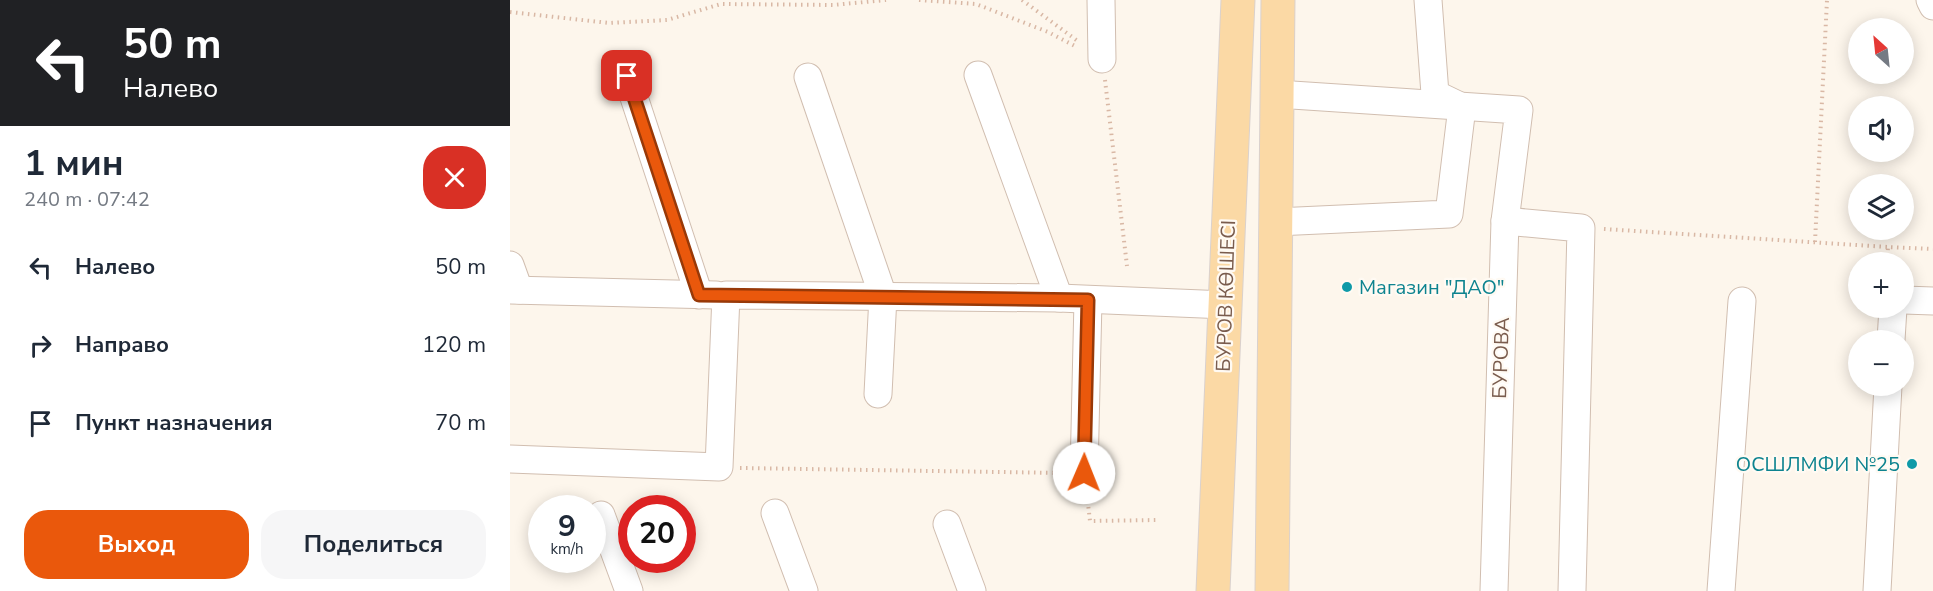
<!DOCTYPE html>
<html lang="ru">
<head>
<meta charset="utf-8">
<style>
  :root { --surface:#fff; --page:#f6f6f7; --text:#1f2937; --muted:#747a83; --accent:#ea580c }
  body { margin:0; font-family:"Nunito Sans",sans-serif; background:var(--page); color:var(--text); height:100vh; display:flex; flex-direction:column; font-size:22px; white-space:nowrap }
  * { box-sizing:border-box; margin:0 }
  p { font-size:20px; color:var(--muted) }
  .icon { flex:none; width:33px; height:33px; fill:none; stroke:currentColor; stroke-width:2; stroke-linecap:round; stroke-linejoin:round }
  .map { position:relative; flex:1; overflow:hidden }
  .panel { display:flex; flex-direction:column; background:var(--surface); width:510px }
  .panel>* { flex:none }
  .guide { background:#202124; color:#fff; overflow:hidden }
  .needle { width:39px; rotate:333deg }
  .tools { position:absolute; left:1338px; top:18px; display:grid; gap:12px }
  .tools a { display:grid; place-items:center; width:66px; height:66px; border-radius:50%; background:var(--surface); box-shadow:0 3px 15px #0003; font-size:30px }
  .speed { position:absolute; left:18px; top:495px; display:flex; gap:12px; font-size:30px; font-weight:700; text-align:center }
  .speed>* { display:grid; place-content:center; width:78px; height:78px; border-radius:50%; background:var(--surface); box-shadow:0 3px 15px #0003; line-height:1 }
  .speed small { font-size:15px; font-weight:400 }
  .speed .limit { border:9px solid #d22; background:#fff; color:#111 }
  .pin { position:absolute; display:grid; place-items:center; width:51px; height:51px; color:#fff; margin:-26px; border-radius:12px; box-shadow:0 3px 9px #0006 }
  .me { position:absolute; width:66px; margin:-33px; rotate:1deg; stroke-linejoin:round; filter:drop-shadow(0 0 4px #0008) }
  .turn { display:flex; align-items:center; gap:21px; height:126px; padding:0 24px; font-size:27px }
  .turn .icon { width:78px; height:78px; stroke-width:2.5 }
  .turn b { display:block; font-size:42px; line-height:51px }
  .round { display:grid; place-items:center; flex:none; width:63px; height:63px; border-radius:24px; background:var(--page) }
  .overview { display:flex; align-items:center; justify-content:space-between; height:102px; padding:0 24px }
  h1 { font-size:36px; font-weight:700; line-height:45px }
  .primary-button { display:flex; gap:12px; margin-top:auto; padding:12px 24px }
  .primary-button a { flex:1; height:69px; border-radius:24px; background:var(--accent); color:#fff; font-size:24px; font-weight:700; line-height:69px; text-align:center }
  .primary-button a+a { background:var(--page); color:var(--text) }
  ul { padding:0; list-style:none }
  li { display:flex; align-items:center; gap:18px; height:78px; padding:0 24px }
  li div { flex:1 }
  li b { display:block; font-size:22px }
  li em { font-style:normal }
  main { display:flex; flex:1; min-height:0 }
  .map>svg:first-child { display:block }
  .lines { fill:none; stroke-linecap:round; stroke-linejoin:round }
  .minor-casing { stroke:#d1beb0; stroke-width:29 }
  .major-casing { stroke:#dad1cd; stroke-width:35 }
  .path { stroke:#d9b8a5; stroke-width:4; stroke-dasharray:1.5 4.5; stroke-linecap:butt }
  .minor { stroke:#fff; stroke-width:27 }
  .major { stroke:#fbd9a5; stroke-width:33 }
  .route-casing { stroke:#983908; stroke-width:15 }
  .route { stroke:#ea580c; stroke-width:10 }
  .culture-dot { fill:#0f9aa8; stroke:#fffaf3; stroke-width:2 }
  .labels { text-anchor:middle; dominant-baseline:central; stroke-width:4.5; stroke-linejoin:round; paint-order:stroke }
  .culture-label { font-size:20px; fill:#0d838f; stroke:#fffaf3; text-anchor:start }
  .street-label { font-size:20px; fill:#7a5c4d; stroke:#fffaf3 }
</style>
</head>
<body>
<main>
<section class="panel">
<div class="guide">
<div class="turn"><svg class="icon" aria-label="left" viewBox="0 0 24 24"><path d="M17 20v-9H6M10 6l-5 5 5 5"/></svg><div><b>50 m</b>Налево</div></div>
</div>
<div class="overview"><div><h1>1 мин</h1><p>240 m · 07:42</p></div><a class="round" style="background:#d93025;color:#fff"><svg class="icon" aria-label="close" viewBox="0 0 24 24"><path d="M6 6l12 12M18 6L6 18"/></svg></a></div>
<ul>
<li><svg class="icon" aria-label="left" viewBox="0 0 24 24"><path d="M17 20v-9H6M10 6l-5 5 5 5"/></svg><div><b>Налево</b></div><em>50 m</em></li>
<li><svg class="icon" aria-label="right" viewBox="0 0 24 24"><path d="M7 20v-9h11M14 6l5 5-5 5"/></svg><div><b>Направо</b></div><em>120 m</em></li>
<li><svg class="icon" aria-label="arrive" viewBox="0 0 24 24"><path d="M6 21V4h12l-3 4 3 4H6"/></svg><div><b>Пункт назначения</b></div><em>70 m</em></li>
</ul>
<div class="primary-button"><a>Выход</a><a>Поделиться</a></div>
</section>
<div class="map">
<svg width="1423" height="591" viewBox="0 0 1423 591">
  <rect width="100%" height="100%" fill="#fdf6ec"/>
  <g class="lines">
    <defs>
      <g id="minor">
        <polyline points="591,0 592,59"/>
        <polyline points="1420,0 1423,6"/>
        <polyline points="468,75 549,298"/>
        <polyline points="117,76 189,295"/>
        <polyline points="298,77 373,296 368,394"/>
        <polyline points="767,94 1009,110 995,221 984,591"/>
        <polyline points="995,221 1071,228 1062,591"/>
        <polyline points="766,222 939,214 952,107 925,94 918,0"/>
        <polyline points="0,265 9,290"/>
        <polyline points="0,290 206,295"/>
        <polyline points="1394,300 1423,301"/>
        <polyline points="1381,340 1383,308"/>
        <polyline points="0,459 209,467 216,295 549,298 716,305"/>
        <polyline points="574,473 578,300"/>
        <polyline points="265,513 294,591"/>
        <polyline points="91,515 119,591"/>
        <polyline points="437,524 462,591"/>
        <polyline points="1211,591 1232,301"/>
        <polyline points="1367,591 1378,386"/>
      </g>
      <g id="major">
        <polyline points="703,591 728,0"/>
        <polyline points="762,591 768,0"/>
      </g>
    </defs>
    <use href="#minor" class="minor-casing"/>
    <use href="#major" class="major-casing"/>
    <g class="path">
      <polyline points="409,0 466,4 538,32 567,47"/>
      <polyline points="512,0 569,42"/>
      <polyline points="0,12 99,23 157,20 211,4 323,5 376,0"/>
      <polyline points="595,80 617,266"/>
      <polyline points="1094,229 1378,247"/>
      <polyline points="1305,242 1317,0"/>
      <polyline points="1377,262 1378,247 1423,249"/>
      <polyline points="230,468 553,473"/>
      <polyline points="577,495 580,521 647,520"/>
    </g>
    <use href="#minor" class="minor"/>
    <use href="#major" class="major"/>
  </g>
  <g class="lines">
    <defs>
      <polyline id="route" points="117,76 189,295 578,300 574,473"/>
    </defs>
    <use href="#route" class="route-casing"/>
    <use href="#route" class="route"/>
  </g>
  <g class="culture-dot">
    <circle cx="837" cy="287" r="6"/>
    <circle cx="1402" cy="464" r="6"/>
  </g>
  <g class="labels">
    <g class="culture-label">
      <text x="849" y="287">Магазин "ДАО"</text>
      <text x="1390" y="464" text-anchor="end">ОСШЛМФИ №25</text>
    </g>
    <g class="street-label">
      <text transform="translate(716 296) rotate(-88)">БУРОВ КӨШЕСІ</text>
      <text transform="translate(991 358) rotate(-88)">БУРОВА</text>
    </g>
  </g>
</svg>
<div class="tools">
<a><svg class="needle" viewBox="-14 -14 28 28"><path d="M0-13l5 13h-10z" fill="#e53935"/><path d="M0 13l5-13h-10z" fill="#747a83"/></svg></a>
<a><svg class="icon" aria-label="sound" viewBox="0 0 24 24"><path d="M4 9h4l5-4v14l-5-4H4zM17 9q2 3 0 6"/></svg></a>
<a><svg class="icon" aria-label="layers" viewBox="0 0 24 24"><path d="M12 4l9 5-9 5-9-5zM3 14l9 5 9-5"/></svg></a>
<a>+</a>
<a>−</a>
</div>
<div class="speed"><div>9<small>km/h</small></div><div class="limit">20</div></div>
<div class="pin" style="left:117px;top:76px;background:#d93025"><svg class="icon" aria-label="arrive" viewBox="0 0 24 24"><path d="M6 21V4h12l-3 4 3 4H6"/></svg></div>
<svg class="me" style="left:574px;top:473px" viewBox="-20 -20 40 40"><circle r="19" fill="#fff"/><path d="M0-13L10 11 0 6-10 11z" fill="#ea580c"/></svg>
</div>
</main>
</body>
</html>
